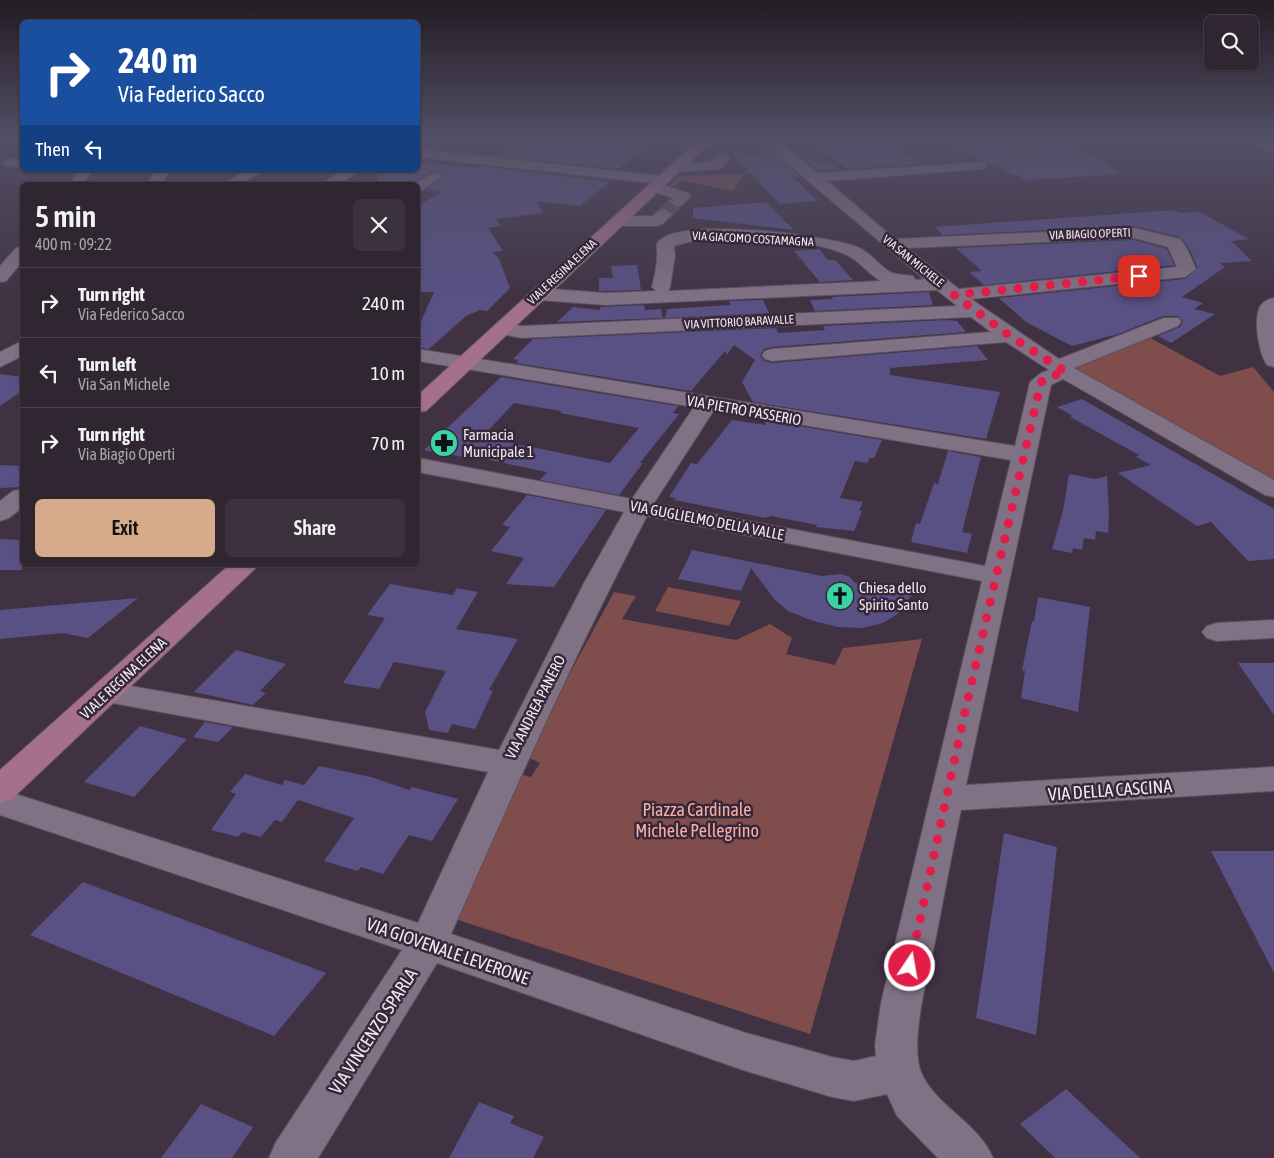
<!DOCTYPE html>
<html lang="en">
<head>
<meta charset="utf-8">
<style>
  :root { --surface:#302632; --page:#3c323e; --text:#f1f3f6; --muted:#a8a5ac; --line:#4b434d; --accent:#d6ab8b }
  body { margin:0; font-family:"Asap Condensed",sans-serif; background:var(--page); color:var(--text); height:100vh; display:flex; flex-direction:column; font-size:19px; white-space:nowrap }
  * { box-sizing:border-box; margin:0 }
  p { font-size:16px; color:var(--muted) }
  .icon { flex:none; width:28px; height:28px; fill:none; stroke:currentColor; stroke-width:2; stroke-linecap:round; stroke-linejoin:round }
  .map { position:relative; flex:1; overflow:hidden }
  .sheet { position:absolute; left:20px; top:182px; width:400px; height:385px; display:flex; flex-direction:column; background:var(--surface); border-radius:8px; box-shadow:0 1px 4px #0004,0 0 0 1px var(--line) }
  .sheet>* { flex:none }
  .banner { position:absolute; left:20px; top:20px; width:400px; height:152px; border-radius:8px; box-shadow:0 1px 4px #0004,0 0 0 1px var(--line); background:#1a4fa0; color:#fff; overflow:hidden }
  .fabs { position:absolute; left:1204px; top:15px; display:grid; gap:10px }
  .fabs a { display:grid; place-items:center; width:55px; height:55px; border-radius:8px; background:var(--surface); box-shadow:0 1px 4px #0004,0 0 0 1px var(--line); font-size:25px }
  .pin { position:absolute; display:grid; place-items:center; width:42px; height:42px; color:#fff; margin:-21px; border-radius:10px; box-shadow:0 2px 8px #0006 }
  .me { position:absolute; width:55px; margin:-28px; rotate:12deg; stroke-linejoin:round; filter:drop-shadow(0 0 4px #0008) }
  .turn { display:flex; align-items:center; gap:18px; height:105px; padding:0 15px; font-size:22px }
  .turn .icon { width:65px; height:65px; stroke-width:2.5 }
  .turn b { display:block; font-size:35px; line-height:42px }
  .then { display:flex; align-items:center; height:48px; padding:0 15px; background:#0003; gap:10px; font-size:19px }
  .round { display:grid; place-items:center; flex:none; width:52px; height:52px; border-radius:8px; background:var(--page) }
  .head { display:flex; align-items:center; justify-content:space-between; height:85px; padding:0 15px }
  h1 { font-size:30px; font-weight:600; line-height:38px }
  .button { display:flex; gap:10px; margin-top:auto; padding:10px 15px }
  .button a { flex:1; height:58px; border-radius:8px; background:var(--accent); color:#111; font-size:20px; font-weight:600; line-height:58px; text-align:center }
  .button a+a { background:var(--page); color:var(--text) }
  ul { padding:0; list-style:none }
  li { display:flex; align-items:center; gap:15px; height:70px; padding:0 15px; border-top:1px solid var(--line) }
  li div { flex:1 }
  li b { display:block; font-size:19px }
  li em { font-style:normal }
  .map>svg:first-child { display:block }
  .green { fill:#7f4d4b }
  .building { fill:#595084; fill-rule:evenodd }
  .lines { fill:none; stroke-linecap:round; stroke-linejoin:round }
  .minor-tunnel { stroke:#5b4d5d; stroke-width:15; stroke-dasharray:15 8; stroke-linecap:butt }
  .minor-casing { stroke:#5c505e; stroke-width:2 }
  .major-casing { stroke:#5c505e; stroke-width:2 }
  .minor { fill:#817184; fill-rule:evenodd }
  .major { fill:#a5708c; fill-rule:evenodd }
  .route { stroke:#e11d48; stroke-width:9; stroke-dasharray:0 16.2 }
  .labels { text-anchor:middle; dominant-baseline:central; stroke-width:5; stroke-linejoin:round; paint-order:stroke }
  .far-street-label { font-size:12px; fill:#f1e8f3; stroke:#362838 }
  .street-label { font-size:15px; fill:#f1e8f3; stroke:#362838 }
  .poi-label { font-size:15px; fill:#f1e8f3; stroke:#362838; text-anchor:start }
  .near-street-label { font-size:18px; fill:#f1e8f3; stroke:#362838 }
  .near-park-label { font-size:18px; fill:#faada9; stroke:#362838 }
</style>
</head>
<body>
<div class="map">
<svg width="1274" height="1158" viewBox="0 0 1274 1158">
  <rect width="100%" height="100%" fill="#403243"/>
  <g class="green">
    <polygon points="731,139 761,139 798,170 744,174 733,191 681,180 675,186 670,185 679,176 744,174 765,155 754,142"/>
    <polygon points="1143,334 1220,376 1253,367 1274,392 1274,481 1068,364"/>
    <polygon points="668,587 741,601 729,626 655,611"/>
    <polygon points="614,592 636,596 622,619 736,640 770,624 792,638 786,654 835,665 843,648 922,639 810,1034 452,918 516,773 531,777 540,763 525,756"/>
  </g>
  <g class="building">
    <polygon points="522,139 626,139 653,142 618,169 496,156"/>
    <polygon points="850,139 860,146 893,144 923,164 847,169 813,141"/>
    <polygon points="999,144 1009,149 1067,144 1077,147 1123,174 1027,180 950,147"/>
    <polygon points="731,153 779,157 801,177 793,177 818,201 780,204"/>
    <polygon points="805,160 838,164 837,170 819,171"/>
    <polygon points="418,162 477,168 481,166 609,182 580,206 536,201 543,213 496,219 500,226 488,228 503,251 493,252 499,259 510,288 487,311 480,310 466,316 429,349 418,347 418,328 434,292 418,292 418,206 441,192 426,190 444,175 434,170 410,185 377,183 378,170 418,170"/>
    <polygon points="766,202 794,230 693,218 693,208"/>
    <polygon points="1175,210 1179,213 1200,212 1249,239 1231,241 1252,261 1220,263 1225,267 1182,297 1203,303 1194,309 1215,314 1171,343 1158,336 1180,327 1183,322 1178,316 1163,316 1118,334 1072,346 1026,322 999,298 1185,279 1198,268 1189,248 1180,237 1135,226 943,235 934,227"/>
    <polygon points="1135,240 1167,249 1174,265 984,285 969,272 982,271 956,248"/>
    <polygon points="819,249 828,260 835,260 853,280 820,282 794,251"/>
    <polygon points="637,265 641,290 599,291 599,278 613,278 611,266"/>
    <polygon points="929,292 933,305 815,311 810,300 833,299 831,297"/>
    <polygon points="763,300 769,313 665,318 667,309 731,305 729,301"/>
    <polygon points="644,305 645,310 661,309 663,318 557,322 573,307 600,310 600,307"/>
    <polygon points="946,320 957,321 966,332 772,347 764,349 760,355 764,361 772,363 977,346 988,360 890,368 890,375 1000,392 986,439 753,402 742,382 755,360 734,345 727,355 725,351 691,391 516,363 519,360 513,359 533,339 776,328 778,333 825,330 823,326"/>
    <polygon points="0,374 22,377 22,391 0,406"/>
    <path d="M501,377L678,406L673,413L679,414L640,463H643L619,495L540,480L547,472L465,455L463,457L424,450ZM514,403L561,411L560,413L639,428L610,463L482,437Z"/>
    <polygon points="1082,399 1274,509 1274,559 1248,561 1211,522 1197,526 1118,473 1151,465 1136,457 1139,455 1070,417 1073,416 1057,407"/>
    <polygon points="732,420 766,425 763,420 882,440 874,458 870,458 867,463 855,461 840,498 863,502 859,510 862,511 854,531 816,527 817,525 771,516 765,518 674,500 676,498 669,497 691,463 697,464"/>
    <polygon points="948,451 981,457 962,532 972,534 967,553 911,542 916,523 920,524 934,483 938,484"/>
    <polygon points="0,465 22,466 22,487 0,488"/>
    <polygon points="1069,474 1095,479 1107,476 1109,513 1108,533 1096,531 1095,540 1084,538 1082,550 1073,548 1072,553 1052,549 1063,511"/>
    <polygon points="527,495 606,510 554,587 506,584 524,558 491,551 510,527 502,525"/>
    <polygon points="0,539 22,540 22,570 0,570"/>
    <polygon points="692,550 822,576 841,574 850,577 855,583 912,594 899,613 883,623 862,628 838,627 810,620 788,611 774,599 751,568 741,591 678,579"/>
    <polygon points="390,584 453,595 457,588 478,592 456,629 518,639 489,690 493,691 475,729 452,724 448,733 429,730 425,712 446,671 394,662 379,689 343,683 385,618 367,615"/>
    <polygon points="1038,597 1090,607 1078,712 1021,698 1025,671 1022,670 1032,621 1034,621"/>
    <polygon points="138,598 88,638 63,633 0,639 0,610"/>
    <polygon points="236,650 286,664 260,691 266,693 253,705 194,692"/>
    <polygon points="1238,663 1274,663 1274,715"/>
    <polygon points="205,722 233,727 218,742 193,737"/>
    <polygon points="140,726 187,739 134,797 84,782"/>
    <polygon points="319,766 371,777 409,790 412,787 458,799 432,841 409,835 383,874 361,867 358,871 324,861 354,818 298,800 282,822 275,820 261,837 242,832 238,837 211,830 236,794 230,792 245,774 282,785 285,780 304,785"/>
    <polygon points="1004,833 1057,847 1036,1035 976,1018"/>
    <polygon points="1211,851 1274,851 1274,973"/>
    <polygon points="83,882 326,973 274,1036 30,935"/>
    <polygon points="1066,1089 1140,1158 1055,1158 1020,1124"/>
    <polygon points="479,1102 514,1116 510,1123 544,1137 533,1158 449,1158"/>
    <polygon points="201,1104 253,1127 232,1158 161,1158"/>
  </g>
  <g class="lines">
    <polyline class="minor-tunnel" points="664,214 677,202"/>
    <defs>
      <g id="minor">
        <path d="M762,139H777L818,173L985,162L987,165L985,168L980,169L827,181L895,239L1135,228L1180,239L1187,249L1196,269L1185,277L971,299L1059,359L1164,318H1178L1181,322L1178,326L1074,368L1274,480V497L1265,495L1063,379L1051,385L966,785L1274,767V791L961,810C952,853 944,895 936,937C929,970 909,1042 921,1072C935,1106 978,1122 993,1158H938L897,1116L887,1094L854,1101L832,1097L743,1070L437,963L318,1158H269L276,1142L402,950L0,815V789L418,923L488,772L107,702L96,699L91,692L96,685L107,682L499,750L584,583L624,512L418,472V458L632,499L694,407L418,361V349L1015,446L1030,382L1041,373L1049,370L1006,342L772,361L765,359L762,355L765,351L772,349L991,332L971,317L522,338L495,333L492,329L495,325L502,323L522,326L957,306L937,290L605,305L539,300L533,298L530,294L533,290L539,288L605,293L656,291L652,287C654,277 657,267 657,257C658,252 655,246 658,242C677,216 828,235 857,247C870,252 877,263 887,270C895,276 905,274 913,276L916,280L924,279L808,181ZM1135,238L1168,247L1177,267L959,289L907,248ZM713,240C755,240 808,237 847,255C861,262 868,274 881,281L668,291L670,287L675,256L674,246L692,241ZM714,410L1011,460L985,566L654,503ZM647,516L982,581L881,1003L875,1045L876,1056L854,1061L832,1057L743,1032L451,934C513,793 575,653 647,516Z"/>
        <polygon points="1243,139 1261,139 1274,145 1274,154"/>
        <polygon points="418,149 661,176 668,180 661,184 688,193 691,196 682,205 677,207 669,202 673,198 649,190 647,187 651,183 418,157"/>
        <polygon points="723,154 730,158 720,169 675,172 668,168 675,164 711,162 718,155"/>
        <polygon points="22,158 22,166 9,167 2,163 4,160"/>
        <polygon points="79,170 93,170 83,185 68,185"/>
        <polygon points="156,170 170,170 161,185 147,185"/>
        <polygon points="246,170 264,170 240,185 222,185"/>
        <polygon points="343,170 361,170 338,185 320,185"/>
        <polygon points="435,172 442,176 423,190 418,191 418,185 412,185"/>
        <polygon points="664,209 672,214 663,224 657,226 617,226 609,221 617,216 653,216 658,211"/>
        <polygon points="22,247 22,262 6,281 0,282 0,266 16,248"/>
        <path d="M1274,298V367L1267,365C1259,354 1251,313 1263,303C1266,300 1270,299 1274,298Z"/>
        <polygon points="22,341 22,356 0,367 0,352"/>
        <polygon points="22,489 22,508 9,518 0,521 0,501 13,491"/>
        <polygon points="1274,620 1274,638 1217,641 1207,638 1202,632 1207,626 1217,623"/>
      </g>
      <g id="major">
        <polygon points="699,139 714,139 426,411 418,412 418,395"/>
        <polygon points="229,565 259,565 12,799 0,803 0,770"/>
      </g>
    </defs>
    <use href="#minor" class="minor-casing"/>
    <use href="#major" class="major-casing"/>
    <use href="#minor" class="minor"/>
    <use href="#major" class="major"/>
  </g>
  <linearGradient id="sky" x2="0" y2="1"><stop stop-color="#231c25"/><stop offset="0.46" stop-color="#534f66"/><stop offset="1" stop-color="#534f66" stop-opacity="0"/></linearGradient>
  <rect width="1274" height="301" fill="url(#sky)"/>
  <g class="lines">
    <polyline class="route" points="910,966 966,707 1041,382 1048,377 1066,372 1010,336 954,295 1139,276"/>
  </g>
  <defs>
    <symbol id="pharmacy-disc" viewBox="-11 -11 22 22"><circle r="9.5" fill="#38d4a6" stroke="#362838"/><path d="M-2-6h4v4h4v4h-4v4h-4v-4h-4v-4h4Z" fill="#111"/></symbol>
    <symbol id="church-disc" viewBox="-11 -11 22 22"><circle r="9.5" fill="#38d4a6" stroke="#362838"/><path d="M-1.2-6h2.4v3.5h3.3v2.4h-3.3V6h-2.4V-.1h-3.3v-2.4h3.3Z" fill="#111"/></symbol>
  </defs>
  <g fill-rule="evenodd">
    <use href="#pharmacy-disc" x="428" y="427" width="32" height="32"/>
    <use href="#church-disc" x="824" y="580" width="32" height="32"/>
  </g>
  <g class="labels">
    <g class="far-street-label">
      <text transform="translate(1090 234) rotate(-2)">VIA BIAGIO OPERTI</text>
      <text transform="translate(753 239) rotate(3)">VIA GIACOMO COSTAMAGNA</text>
      <text transform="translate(913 261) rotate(39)">VIA SAN MICHELE</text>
      <text transform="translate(562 272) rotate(-43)">VIALE REGINA ELENA</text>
      <text transform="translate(739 322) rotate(-3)">VIA VITTORIO BARAVALLE</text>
    </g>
    <g class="street-label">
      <text transform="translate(744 410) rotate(10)">VIA PIETRO PASSERIO</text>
      <text transform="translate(707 520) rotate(11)">VIA GUGLIELMO DELLA VALLE</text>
      <text transform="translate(123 678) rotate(-43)">VIALE REGINA ELENA</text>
      <text transform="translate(535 707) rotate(-63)">VIA ANDREA PANERO</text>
    </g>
    <g class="poi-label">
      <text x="463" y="434">Farmacia<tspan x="463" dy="17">Municipale 1</tspan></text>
      <text x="859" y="587">Chiesa dello<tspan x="859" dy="17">Spirito Santo</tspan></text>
    </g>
    <g class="near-street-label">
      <text transform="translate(1110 790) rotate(-4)">VIA DELLA CASCINA</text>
      <text transform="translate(448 951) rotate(19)">VIA GIOVENALE LEVERONE</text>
      <text transform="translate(373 1031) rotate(-57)">VIA VINCENZO SPARLA</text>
    </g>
    <g class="near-park-label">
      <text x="697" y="809">Piazza Cardinale<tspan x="697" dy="21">Michele Pellegrino</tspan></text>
    </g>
  </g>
</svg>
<div class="fabs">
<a><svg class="icon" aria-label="search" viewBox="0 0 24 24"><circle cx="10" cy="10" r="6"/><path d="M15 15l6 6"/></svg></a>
</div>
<div class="pin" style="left:1139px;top:276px;background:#d93025"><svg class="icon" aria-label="arrive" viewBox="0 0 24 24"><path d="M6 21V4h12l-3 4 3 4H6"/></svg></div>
<svg class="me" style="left:910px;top:966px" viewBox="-20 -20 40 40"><circle r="17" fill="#e11d48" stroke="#fff" stroke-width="3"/><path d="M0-11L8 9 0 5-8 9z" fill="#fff"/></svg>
<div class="banner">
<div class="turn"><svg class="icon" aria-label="right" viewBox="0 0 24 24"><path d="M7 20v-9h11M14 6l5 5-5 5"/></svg><div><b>240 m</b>Via Federico Sacco</div></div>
<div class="then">Then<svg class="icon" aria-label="left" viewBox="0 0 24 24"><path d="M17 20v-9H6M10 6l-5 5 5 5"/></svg></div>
</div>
<section class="sheet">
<div class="head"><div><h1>5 min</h1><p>400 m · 09:22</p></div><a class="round"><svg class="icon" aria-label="close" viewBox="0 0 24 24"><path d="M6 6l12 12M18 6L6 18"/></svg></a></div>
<ul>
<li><svg class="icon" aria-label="right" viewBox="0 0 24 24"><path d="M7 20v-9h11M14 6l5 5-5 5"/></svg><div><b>Turn right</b><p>Via Federico Sacco</p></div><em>240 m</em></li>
<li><svg class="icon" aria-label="left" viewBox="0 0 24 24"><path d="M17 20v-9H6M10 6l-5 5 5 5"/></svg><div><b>Turn left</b><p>Via San Michele</p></div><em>10 m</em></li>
<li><svg class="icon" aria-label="right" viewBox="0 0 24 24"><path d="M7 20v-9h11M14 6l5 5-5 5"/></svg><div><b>Turn right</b><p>Via Biagio Operti</p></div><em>70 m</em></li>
</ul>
<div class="button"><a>Exit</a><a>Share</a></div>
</section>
</div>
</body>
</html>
